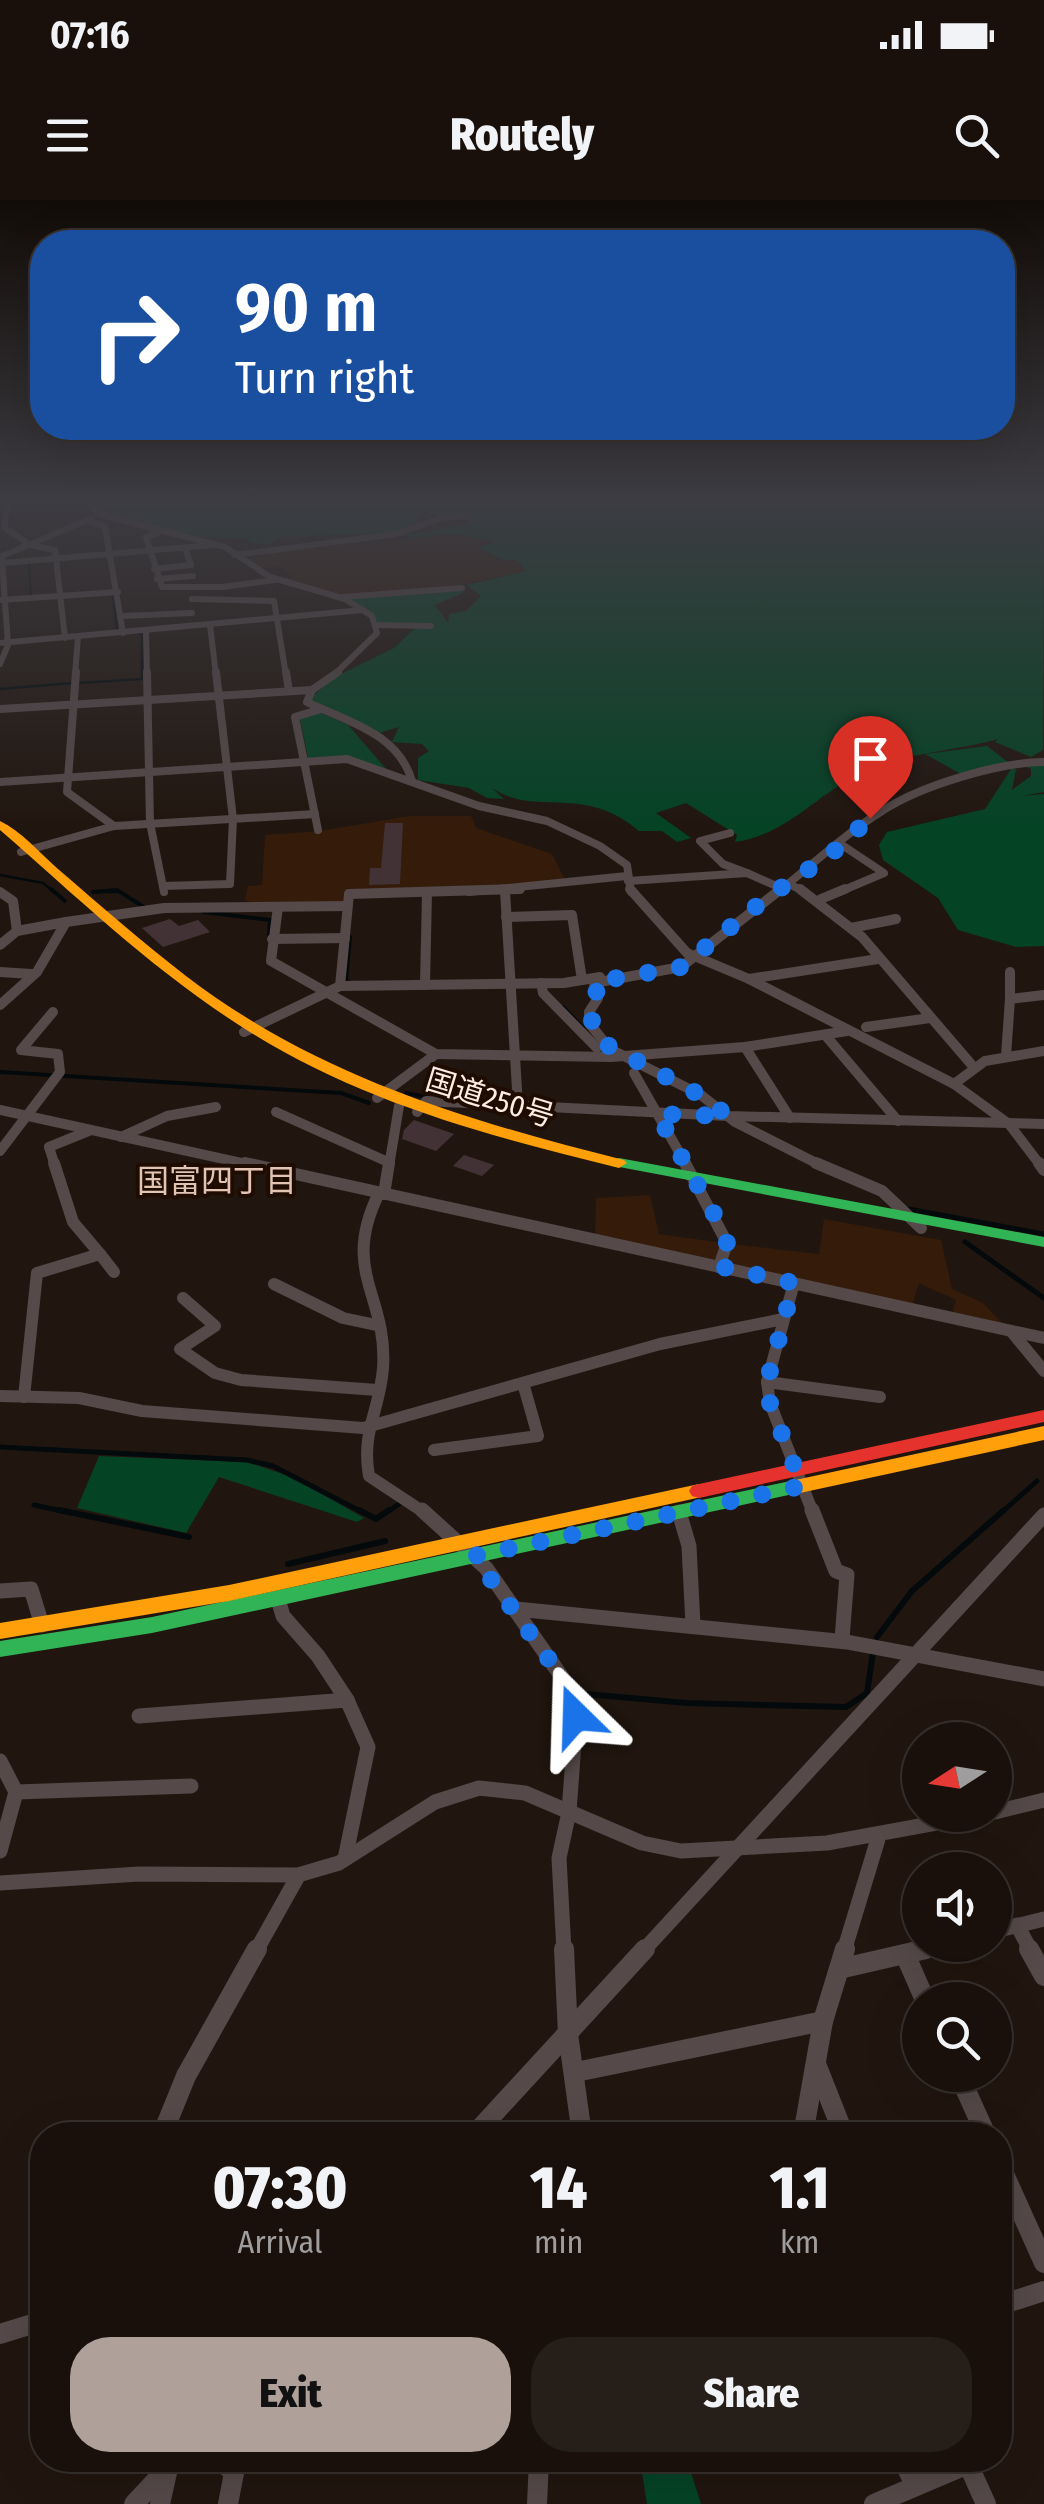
<!DOCTYPE html>
<html lang="en">
<head>
<meta charset="utf-8">
<style>
  :root { --surface:#19100b; --page:#261e19; --text:#f1f3f6; --muted:#9f9d9d; --line:#37302c; --accent:#afa199 }
  body { margin:0; font-family:"Fira Sans Condensed","Noto Sans JP",sans-serif; background:var(--page); color:var(--text); height:100vh; display:flex; flex-direction:column; font-size:38px; white-space:nowrap }
  * { box-sizing:border-box; margin:0 }
  p { font-size:32px; color:var(--muted) }
  .icon { flex:none; width:55px; height:55px; fill:none; stroke:currentColor; stroke-width:2; stroke-linecap:round; stroke-linejoin:round }
  .map { position:relative; flex:1; overflow:hidden }
  .side { position:absolute; left:30px; top:1922px; width:982px; height:350px; display:flex; flex-direction:column; background:var(--surface); border-radius:40px; box-shadow:0 10px 40px #0002,0 0 0 2px var(--line) }
  .side>* { flex:none }
  .guide { position:absolute; left:30px; top:30px; width:985px; height:210px; border-radius:40px; box-shadow:0 10px 40px #0002,0 0 0 2px var(--line); background:#1a4fa0; color:#fff; overflow:hidden }
  .needle { width:65px; rotate:258deg }
  .fabs { position:absolute; left:902px; top:1522px; display:grid; gap:20px }
  .fabs a { display:grid; place-items:center; width:110px; height:110px; border-radius:50%; background:var(--surface); box-shadow:0 10px 40px #0002,0 0 0 2px var(--line); font-size:50px }
  .pin { position:absolute; display:grid; place-items:center; width:85px; height:85px; color:#fff; margin:-102px -42px; border-radius:50% 50% 50% 0; rotate:-45deg; box-shadow:0 0 10px #0007 }
  .pin .icon { rotate:45deg }
  .me { position:absolute; width:110px; margin:-55px; rotate:338deg; stroke-linejoin:round; filter:drop-shadow(0 0 8px #0008) }
  .turn { display:flex; align-items:center; gap:35px; height:210px; padding:0 40px; font-size:45px }
  .turn .icon { width:130px; height:130px; stroke-width:2.5 }
  .turn b { display:block; font-size:70px; line-height:85px }
  .eta { display:flex; justify-content:space-evenly; align-items:center; height:170px; text-align:center }
  .eta b { font-size:60px; font-weight:800; line-height:70px }
  .button { display:flex; gap:20px; margin-top:auto; padding:20px 40px }
  .button a { flex:1; height:115px; border-radius:40px; background:var(--accent); color:#111; font-size:40px; font-weight:800; line-height:115px; text-align:center }
  .button a+a { background:var(--page); color:var(--text) }
  .status { display:flex; justify-content:space-between; align-items:center; height:70px; padding:0 50px; background:var(--surface); direction:ltr }
  .status svg { height:28px; fill:currentColor }
  header { display:flex; justify-content:space-between; align-items:center; height:130px; padding:0 40px; background:var(--surface); font-size:45px; font-weight:800 }
  .map>svg:first-child { display:block }
  .built { fill:#341b0a }
  .green { fill:#054325 }
  .lines { fill:none; stroke-linecap:round; stroke-linejoin:round }
  .stream-far3 { stroke:#040a0b; stroke-width:2.5 }
  .stream-far2 { stroke:#040a0b; stroke-width:4 }
  .stream-far1 { stroke:#040a0b; stroke-width:5 }
  .stream { stroke:#040a0b; stroke-width:6 }
  .building { fill:#423235 }
  .street-far5 { stroke:#554949; stroke-width:6 }
  .street-far4 { stroke:#554949; stroke-width:8 }
  .street-far3 { stroke:#554949; stroke-width:10 }
  .street-far2 { stroke:#554949; stroke-width:12 }
  .street-far1 { stroke:#554949; stroke-width:15 }
  .street { stroke:#554949; stroke-width:20 }
  .fast { fill:#30b455; fill-rule:evenodd }
  .slow { fill:#ff9f0a; fill-rule:evenodd }
  .jam { fill:#e5322d; fill-rule:evenodd }
  .route { stroke:#1a73e8; stroke-width:18; stroke-dasharray:0 32.4 }
  .labels { text-anchor:middle; dominant-baseline:central; stroke-width:8; stroke-linejoin:round; paint-order:stroke }
  .street-label { font-size:30px; fill:#fcece3; stroke:#1f0c01 }
  .neighbourhood-label { font-size:32px; fill:#e2c4b3; stroke:#1f0c01 }
</style>
</head>
<body>
<div class="status"><b>07:16</b><svg viewBox="0 0 49 12"><path d="M0 12V9h3v3zM5 12V6h3v6zM10 12V3h3v9zM15 12V0h3v12zM26 1h20v11H26zM47 4h2v5h-2z"/></svg></div>
<header><svg class="icon" aria-label="menu" viewBox="0 0 24 24"><path d="M4 6h16M4 12h16M4 18h16"/></svg>Routely<svg class="icon" aria-label="search" viewBox="0 0 24 24"><circle cx="10" cy="10" r="6"/><path d="M15 15l6 6"/></svg></header>
<div class="map">
<svg width="1044" height="2304" viewBox="0 0 1044 2304">
  <rect width="100%" height="100%" fill="#21160f"/>
  <g class="built">
    <polygon points="454,335 490,341 477,348 502,361 515,360 524,371 446,388 341,397 280,380 294,377 278,366 257,369 244,361 272,352"/>
    <polygon points="409,616 471,616 476,628 552,654 566,682 345,692 343,703 259,706 245,700 248,686 262,685 265,635 320,631"/>
    <polygon points="650,995 659,1034 723,1043 716,1060 595,1036 596,998"/>
    <polygon points="824,1019 941,1040 952,1089 983,1103 1006,1127 952,1115 956,1100 919,1083 912,1106 726,1062 731,1044 819,1054"/>
  </g>
  <g class="green">
    <path d="M92,302H1044L1043,550L1031,557L995,542L998,539C955,551 911,552 870,569C820,589 791,634 735,642L737,635L686,603L656,613L691,638L677,642L662,631H639C583,583 536,618 492,588L504,599L487,598L469,588L418,580V558L429,551L422,544L392,542L399,527L379,533L310,499L333,478L394,448L416,427L380,425L347,399L464,389L463,393L435,405L448,423L449,414L466,411L481,396L467,385L526,371L516,360H504L477,347L494,343L492,340L453,334L411,338L408,334L471,324L463,314L436,316L423,311L415,321L426,322L398,333L278,337L270,344L251,343L247,338C209,339 116,333 92,302Z"/>
    <polygon points="320,512 348,525 388,571 351,559 308,558 300,519"/>
    <polygon points="987,546 1009,563 961,574 925,554"/>
    <polygon points="1020,564 1044,564 1044,592 1022,596 1044,594 1044,746 1016,747 958,730 938,698 883,660 879,645 887,632 985,609 1011,569 1016,569 1012,590 1031,576 1031,569"/>
    <polygon points="99,1256 247,1262 292,1277 364,1318 357,1322 219,1277 186,1333 77,1308"/>
    <polygon points="640,2260 687,2260 701,2304 647,2304"/>
  </g>
  <g class="lines">
    <g class="stream-far3">
      <polyline points="29,362 31,397"/>
      <polyline points="113,394 117,431"/>
      <polyline points="79,483 142,479 142,434 138,433"/>
      <polyline points="0,489 72,483"/>
      <polyline points="0,675 43,683 54,692"/>
      <polyline points="97,692 119,692"/>
    </g>
    <g class="stream-far2">
      <polyline points="51,689 65,701"/>
      <polyline points="93,692 117,690 144,707"/>
      <polyline points="203,712 270,720 269,737"/>
      <polyline points="350,737 346,781 351,783"/>
      <polyline points="563,807 583,828"/>
      <polyline points="0,872 341,893 369,903"/>
      <polyline points="406,893 427,897"/>
    </g>
    <g class="stream-far1">
      <polyline points="909,1009 1044,1034"/>
      <polyline points="965,1042 1044,1098"/>
      <polyline points="0,1247 247,1260 273,1266 364,1313"/>
      <polyline points="34,1305 71,1313"/>
      <polyline points="386,1313 402,1302"/>
      <polyline points="1001,1313 1037,1281"/>
    </g>
    <g class="stream">
      <polyline points="59,1310 189,1337"/>
      <polyline points="359,1310 376,1319 389,1310"/>
      <polyline points="288,1364 385,1341"/>
      <polyline points="877,1437 912,1391 1004,1310"/>
      <polyline points="575,1493 687,1503 846,1507 867,1493 873,1452"/>
    </g>
  </g>
  <g class="building">
    <polygon points="385,623 403,623 400,684 369,685 370,668 381,668"/>
    <polygon points="170,719 179,726 198,720 210,732 163,747 142,728"/>
    <polygon points="414,920 454,934 436,951 402,939 404,930"/>
    <polygon points="464,955 494,965 482,976 453,966"/>
  </g>
  <g class="lines">
    <g class="street-far5">
      <polyline points="8,302 4,327 30,345 55,350 65,438"/>
      <polyline points="89,302 98,314 225,347 270,377 345,399 372,416 377,433 334,475"/>
      <polyline points="86,320 105,327 123,433"/>
      <polyline points="158,333 146,337 162,387 222,387 275,380"/>
      <polyline points="234,355 397,334 441,318 464,316"/>
      <polyline points="0,357 92,318"/>
      <polyline points="3,363 214,345"/>
      <polyline points="154,369 191,365 186,351"/>
      <polyline points="157,379 193,376"/>
      <polyline points="343,397 462,388"/>
      <polyline points="192,399 274,401 286,475"/>
      <polyline points="0,400 118,392"/>
      <polyline points="121,416 192,413"/>
      <polyline points="210,425 216,475"/>
      <polyline points="378,425 431,426"/>
      <polyline points="146,431 147,475"/>
      <polyline points="0,443 363,410"/>
      <polyline points="0,464 8,445 2,359"/>
      <polyline points="75,475 78,437"/>
    </g>
    <g class="street-far4">
      <polyline points="76,472 67,592 114,626"/>
      <polyline points="147,472 150,623 164,692"/>
      <polyline points="286,472 289,491"/>
      <path d="M312,490L307,502C348,522 398,533 412,581"/>
      <polyline points="0,509 312,490 338,472"/>
      <polyline points="0,582 347,559 479,606 547,621 600,646 627,665 631,692"/>
      <polyline points="318,630 295,517 321,509"/>
      <polyline points="730,633 700,641 723,664 747,673"/>
      <polyline points="21,652 114,626 315,614"/>
      <polyline points="628,681 747,673 783,689"/>
      <polyline points="791,685 805,692"/>
      <polyline points="163,686 230,684 233,619 216,472"/>
      <polyline points="469,692 627,676"/>
      <path d="M778,692C812,665 845,634 882,611C920,586 999,562 1044,562"/>
      <polyline points="839,692 884,673 842,645"/>
    </g>
    <g class="street-far3">
      <polyline points="630,689 687,753 749,779 954,884 1009,924 1041,966"/>
      <polyline points="781,689 681,767 594,783 598,798 589,812 589,823 610,849 701,895 735,922 822,966"/>
      <polyline points="800,689 862,737 971,864"/>
      <polyline points="505,691 518,906"/>
      <polyline points="0,692 13,701 17,731"/>
      <polyline points="821,699 845,689"/>
      <polyline points="278,707 271,761 436,854 611,857 745,847 847,831"/>
      <polyline points="506,717 572,715 582,780"/>
      <polyline points="851,728 896,719"/>
      <polyline points="272,739 345,738"/>
      <polyline points="0,745 17,731 66,722"/>
      <polyline points="0,772 31,774"/>
      <polyline points="1010,772 1010,799"/>
      <polyline points="749,779 878,759"/>
      <polyline points="541,783 543,793 597,848"/>
      <polyline points="425,785 427,692"/>
      <polyline points="340,786 349,694 520,689"/>
      <polyline points="0,805 37,772 66,722 164,708 347,706"/>
      <polyline points="866,827 930,818"/>
      <polyline points="244,832 340,786 564,783 600,777"/>
      <polyline points="826,836 898,921"/>
      <polyline points="745,847 790,918"/>
      <polyline points="1006,856 1010,799 1044,795"/>
      <polyline points="634,873 687,966"/>
      <polyline points="954,884 985,861 1044,851"/>
      <polyline points="377,898 436,854"/>
      <polyline points="0,910 256,966"/>
      <polyline points="276,912 388,962"/>
      <polyline points="417,912 426,901 728,916 1044,924"/>
      <polyline points="121,937 167,916 216,907"/>
      <polyline points="0,951 60,872 58,854 21,850 53,812"/>
      <polyline points="55,966 49,947 91,930"/>
      <polyline points="389,966 399,906"/>
    </g>
    <g class="street-far2">
      <polyline points="54,963 73,1022 100,1054"/>
      <polyline points="245,963 1044,1138"/>
      <polyline points="685,963 727,1043 719,1067"/>
      <polyline points="816,963 882,991 921,1028"/>
      <polyline points="1039,963 1044,970"/>
      <path d="M379,993C340,1072 388,1095 383,1168C380,1210 361,1231 369,1276L425,1313"/>
      <polyline points="384,994 389,963"/>
      <polyline points="794,1083 767,1182 770,1203 813,1313"/>
      <polyline points="274,1084 343,1118 376,1125"/>
      <polyline points="183,1098 215,1126 180,1149 215,1173 241,1180 377,1190"/>
      <polyline points="1011,1131 1044,1171"/>
      <polyline points="767,1182 880,1197"/>
      <polyline points="0,1196 79,1198 142,1211 363,1228 660,1144 783,1119"/>
      <polyline points="24,1197 37,1073 100,1054 114,1072"/>
      <polyline points="434,1250 538,1236 523,1183"/>
    </g>
    <g class="street-far1">
      <polyline points="422,1310 486,1368 566,1483 576,1515 569,1612 559,1658 564,1751"/>
      <polyline points="812,1310 836,1371 847,1375 842,1439"/>
      <polyline points="679,1312 689,1346 693,1425"/>
      <polyline points="0,1391 31,1389 42,1425"/>
      <polyline points="278,1399 283,1416 318,1456 347,1500 368,1547 345,1659"/>
      <polyline points="516,1409 847,1442 1044,1479"/>
      <polyline points="139,1516 347,1500"/>
      <polyline points="0,1561 16,1592 0,1651"/>
      <polyline points="16,1592 191,1586"/>
      <polyline points="995,1612 1044,1600"/>
      <polyline points="0,1683 139,1674 298,1675 339,1663 435,1602 479,1588 525,1593 642,1643 681,1651 827,1643 980,1615"/>
      <polyline points="1017,1725 1031,1751"/>
      <polyline points="995,1731 1044,1719"/>
      <polyline points="256,1751 298,1676"/>
      <polyline points="643,1751 1044,1315"/>
      <polyline points="844,1751 878,1639"/>
      <polyline points="915,1751 941,1745"/>
    </g>
    <g class="street">
      <polyline points="564,1749 568,1834 582,1935"/>
      <polyline points="1029,1749 1044,1776"/>
      <polyline points="905,1754 925,1800"/>
      <polyline points="839,1769 926,1749"/>
      <polyline points="816,1864 844,1935"/>
      <polyline points="576,1872 823,1821"/>
      <polyline points="959,1875 986,1935"/>
      <polyline points="162,1935 186,1876 257,1749"/>
      <polyline points="474,1935 645,1749"/>
      <polyline points="803,1935 823,1821 845,1749"/>
      <polyline points="1000,1965 1044,2063"/>
      <polyline points="1000,2105 1044,2091"/>
      <polyline points="0,2134 42,2121"/>
      <polyline points="221,2260 234,2273 228,2304"/>
      <polyline points="903,2260 915,2285"/>
      <polyline points="134,2304 175,2260"/>
      <polyline points="160,2304 168,2268"/>
      <polyline points="537,2304 539,2260"/>
      <polyline points="874,2304 968,2264 986,2304"/>
    </g>
    <g class="fast">
      <polygon points="619,958 1044,1037 1044,1047 614,966 611,963 614,960"/>
      <polygon points="800,1279 807,1281 810,1286 807,1291 152,1433 0,1457 0,1441 152,1417"/>
    </g>
    <g class="slow">
      <path d="M0,621C21,631 40,653 58,669C100,705 142,742 186,776C317,876 468,921 624,960L627,963L619,968C488,936 356,901 242,827C154,771 78,698 0,630Z"/>
      <polygon points="1044,1226 1044,1240 800,1293 793,1291 790,1286 793,1281 800,1279"/>
      <polygon points="699,1284 706,1286 709,1291 706,1296 229,1401 0,1439 0,1423 229,1385"/>
    </g>
    <polygon class="jam" points="1044,1210 1044,1222 699,1298 692,1296 689,1291 692,1286 699,1284"/>
  </g>
  <linearGradient id="sky" x2="0" y2="1"><stop stop-color="#120c08"/><stop offset="0.48" stop-color="#3d3c42"/><stop offset="1" stop-color="#3d3c42" stop-opacity="0"/></linearGradient>
  <rect width="1044" height="624" fill="url(#sky)"/>
  <g class="lines">
    <polyline class="route" points="576,1516 566,1483 474,1356 802,1286 770,1203 767,1182 794,1083 718,1066 727,1043 721,1026 657,914 728,916 700,895 598,840 589,811 598,798 594,782 681,767 769,696 830,655 870,618"/>
  </g>
  <g class="labels">
    <g class="street-label">
      <text transform="translate(490 898) rotate(17)">国道250号</text>
    </g>
    <g class="neighbourhood-label">
      <text x="217" y="981">国富四丁目</text>
    </g>
  </g>
</svg>
<div class="fabs">
<a><svg class="needle" viewBox="-14 -14 28 28"><path d="M0-13l5 13h-10z" fill="#e53935"/><path d="M0 13l5-13h-10z" fill="#9f9d9d"/></svg></a>
<a><svg class="icon" aria-label="sound" viewBox="0 0 24 24"><path d="M4 9h4l5-4v14l-5-4H4zM17 9q2 3 0 6"/></svg></a>
<a><svg class="icon" aria-label="search" viewBox="0 0 24 24"><circle cx="10" cy="10" r="6"/><path d="M15 15l6 6"/></svg></a>
</div>
<div class="pin" style="left:870px;top:618px;background:#d93025"><svg class="icon" aria-label="arrive" viewBox="0 0 24 24"><path d="M6 21V4h12l-3 4 3 4H6"/></svg></div>
<svg class="me" style="left:576px;top:1516px" viewBox="-20 -20 40 40"><path d="M0-17L14 15 0 8-14 15z" fill="#1a73e8" stroke="#fff" stroke-width="4"/></svg>
<div class="guide">
<div class="turn"><svg class="icon" aria-label="right" viewBox="0 0 24 24"><path d="M7 20v-9h11M14 6l5 5-5 5"/></svg><div><b>90 m</b>Turn right</div></div>
</div>
<section class="side">
<div class="eta">
<div><b>07:30</b><p>Arrival</p></div>
<div><b>14</b><p>min</p></div>
<div><b>1.1</b><p>km</p></div>
</div>
<div class="button"><a>Exit</a><a>Share</a></div>
</section>
</div>
</body>
</html>
